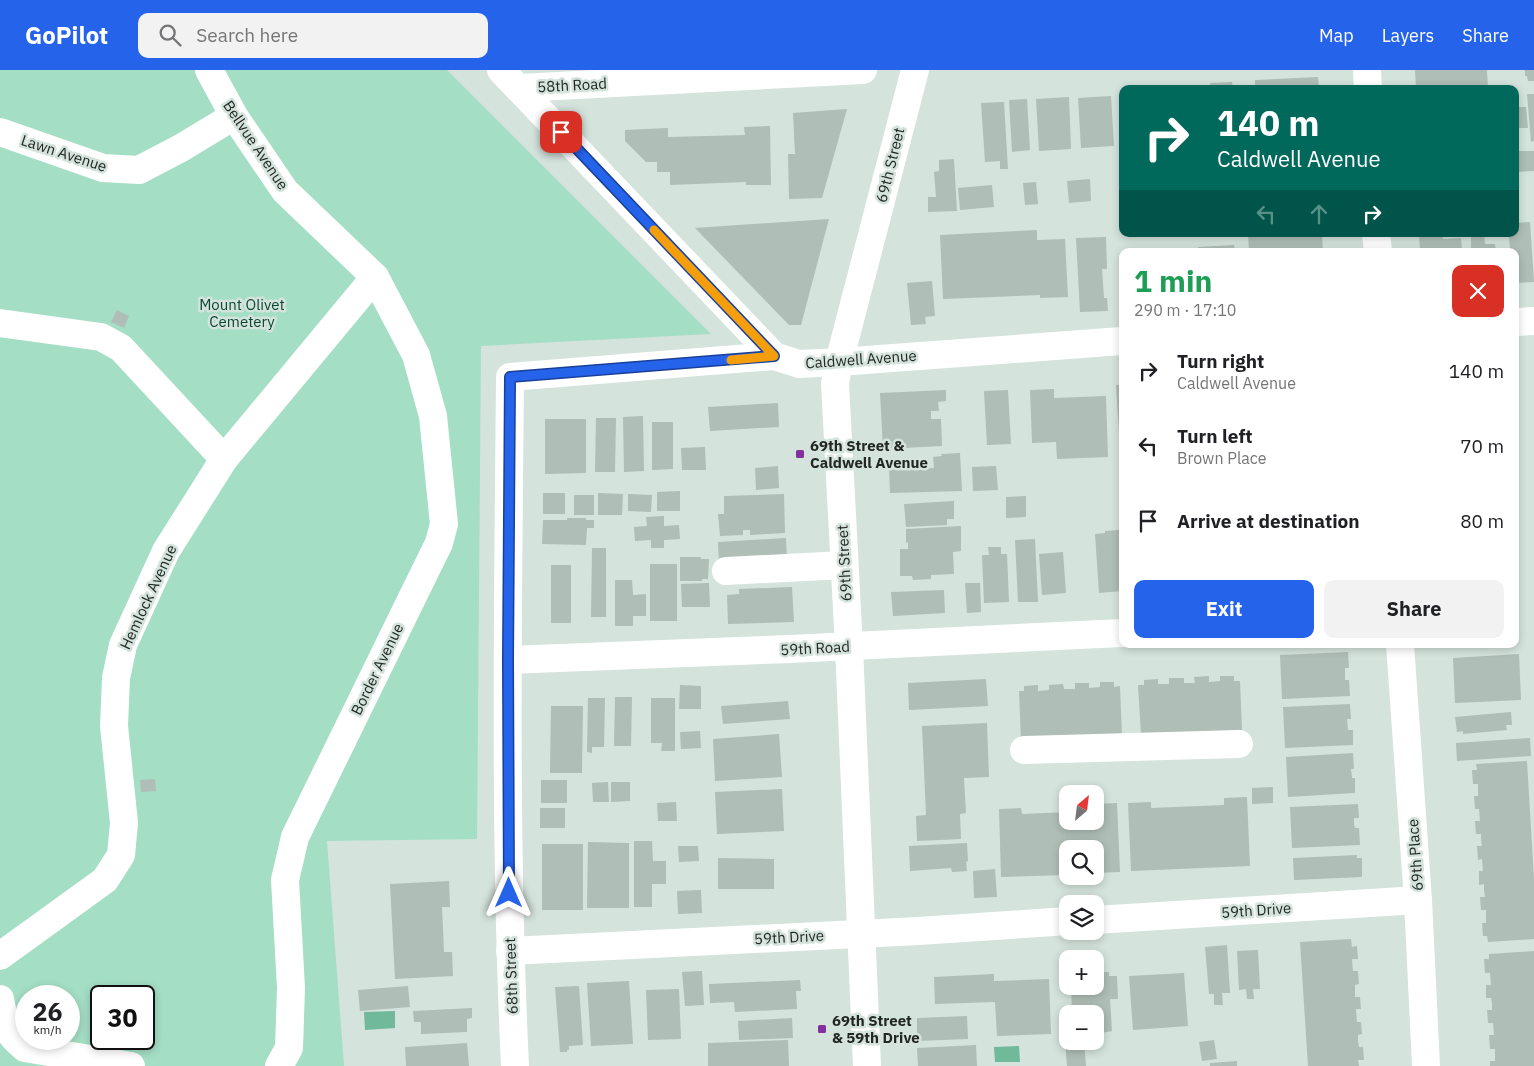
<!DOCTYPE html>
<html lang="en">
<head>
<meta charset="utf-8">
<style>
  :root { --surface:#fff; --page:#f2f2f2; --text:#202124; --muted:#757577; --accent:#2563eb }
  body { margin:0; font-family:"IBM Plex Sans",sans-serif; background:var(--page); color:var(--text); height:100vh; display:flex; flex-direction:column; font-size:19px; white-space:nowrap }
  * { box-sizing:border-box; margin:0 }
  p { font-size:16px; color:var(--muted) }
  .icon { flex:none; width:28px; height:28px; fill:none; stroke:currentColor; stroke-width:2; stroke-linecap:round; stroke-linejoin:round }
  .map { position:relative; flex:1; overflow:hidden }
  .drawer { position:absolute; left:1119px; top:178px; width:400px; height:400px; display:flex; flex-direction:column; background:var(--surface); border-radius:10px; box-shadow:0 2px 8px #0003 }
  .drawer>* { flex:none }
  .guide { position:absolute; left:1119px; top:15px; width:400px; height:152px; border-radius:10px; box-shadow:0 2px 8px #0003; background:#00695c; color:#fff; overflow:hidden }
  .needle { width:32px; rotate:28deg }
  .tools { position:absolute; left:1059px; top:715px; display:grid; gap:10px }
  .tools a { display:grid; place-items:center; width:45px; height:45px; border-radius:10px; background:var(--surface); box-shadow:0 2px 8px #0003; font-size:25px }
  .speed { position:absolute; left:15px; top:915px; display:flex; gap:10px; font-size:25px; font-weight:700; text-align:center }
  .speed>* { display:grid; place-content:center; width:65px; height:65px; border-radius:50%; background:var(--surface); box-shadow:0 2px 8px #0003; line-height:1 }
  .speed small { font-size:12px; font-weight:400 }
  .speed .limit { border:2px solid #111; border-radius:8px; background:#fff; color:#111 }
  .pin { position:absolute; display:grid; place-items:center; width:42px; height:42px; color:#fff; margin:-21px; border-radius:10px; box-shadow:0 2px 8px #0006 }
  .me { position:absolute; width:55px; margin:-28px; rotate:0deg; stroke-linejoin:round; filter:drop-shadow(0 0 4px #0008) }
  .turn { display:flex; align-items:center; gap:18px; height:105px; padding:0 15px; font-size:22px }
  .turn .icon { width:65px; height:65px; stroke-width:2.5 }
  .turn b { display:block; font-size:35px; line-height:42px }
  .lanes { display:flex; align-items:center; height:48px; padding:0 15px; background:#0003; justify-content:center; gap:25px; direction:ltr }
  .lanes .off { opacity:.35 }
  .round { display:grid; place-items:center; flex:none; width:52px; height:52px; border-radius:10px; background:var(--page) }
  .head { display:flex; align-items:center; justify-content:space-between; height:85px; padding:0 15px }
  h1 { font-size:30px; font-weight:800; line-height:38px; color:#1e9e55 }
  .action { display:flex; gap:10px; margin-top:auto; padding:10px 15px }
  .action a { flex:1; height:58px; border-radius:10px; background:var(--accent); color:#fff; font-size:20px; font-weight:800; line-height:58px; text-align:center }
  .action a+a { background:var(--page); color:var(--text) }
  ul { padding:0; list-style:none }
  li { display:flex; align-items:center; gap:15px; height:75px; padding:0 15px }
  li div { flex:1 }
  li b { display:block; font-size:19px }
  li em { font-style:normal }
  header { display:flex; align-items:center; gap:30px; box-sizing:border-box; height:70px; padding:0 25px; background:var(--accent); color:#fff }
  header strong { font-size:24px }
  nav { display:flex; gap:28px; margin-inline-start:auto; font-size:18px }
  .search { width:350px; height:45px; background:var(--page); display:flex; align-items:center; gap:12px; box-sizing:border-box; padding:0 18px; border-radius:10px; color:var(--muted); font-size:19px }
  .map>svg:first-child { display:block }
  .green { fill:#a4dec5; fill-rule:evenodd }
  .water { fill:#70b99b }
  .building { fill:#afbeb7 }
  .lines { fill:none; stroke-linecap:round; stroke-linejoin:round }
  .minor { stroke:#fff; stroke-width:28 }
  .major { stroke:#fff; stroke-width:28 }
  .route-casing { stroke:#184099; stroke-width:12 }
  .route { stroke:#2563eb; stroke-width:9 }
  .slow { stroke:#f59e0b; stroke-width:9 }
  .poi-dot { fill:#82309f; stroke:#d4e3dc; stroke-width:2 }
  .labels { text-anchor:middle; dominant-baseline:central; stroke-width:5; stroke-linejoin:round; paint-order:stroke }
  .street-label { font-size:15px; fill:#222725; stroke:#d4e3dc }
  .park-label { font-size:15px; fill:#094834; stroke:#d4e3dc }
  .poi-label { font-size:15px; font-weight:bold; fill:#222725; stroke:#d4e3dc; text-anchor:start }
</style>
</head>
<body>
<header>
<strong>GoPilot</strong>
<div class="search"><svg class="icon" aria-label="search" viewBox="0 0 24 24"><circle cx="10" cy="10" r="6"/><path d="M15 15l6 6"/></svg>Search here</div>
<nav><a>Map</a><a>Layers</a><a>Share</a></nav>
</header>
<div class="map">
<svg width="1534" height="996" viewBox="0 0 1534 996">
  <rect width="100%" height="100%" fill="#d4e3dc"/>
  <path class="green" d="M0,0H447L711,264L481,276L477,769L327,771L344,996H0ZM26,926H69V969H26ZM101,926H144V969H101Z"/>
  <g class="water">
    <polygon points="395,941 395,958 365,960 364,942"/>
    <polygon points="1019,976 1020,992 995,992 994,977"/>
  </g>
  <g class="building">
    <polygon points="1415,0 1487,0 1488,19 1416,19"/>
    <polygon points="1525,0 1534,0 1534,11 1528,11 1527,6 1525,6"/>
    <polygon points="1318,7 1319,19 1255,19 1255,10"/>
    <polygon points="1232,12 1233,19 1210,19 1210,13"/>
    <polygon points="1527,24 1534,24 1534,71 1531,72"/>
    <polygon points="1111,26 1114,76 1081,78 1078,28"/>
    <polygon points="1069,27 1071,79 1039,81 1036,29"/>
    <polygon points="1027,29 1030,80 1012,82 1009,30"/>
    <polygon points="1004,32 1008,99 1000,99 1000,91 985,92 981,33"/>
    <polygon points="1515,37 1526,37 1528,58 1515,58"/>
    <polygon points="847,39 822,128 789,129 788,84 795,84 793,43"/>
    <polygon points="770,56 771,115 746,115 746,112 670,115 670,102 657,102 657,92 646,92 625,71 625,60 668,58 668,67 745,65 744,57"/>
    <polygon points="1515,81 1534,81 1534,101 1515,102"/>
    <polygon points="954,89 957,141 928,142 928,127 936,127 934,102 939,101 939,90"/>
    <polygon points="1090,109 1091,131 1069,133 1067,111"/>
    <polygon points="1036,112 1038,134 1025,135 1023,113"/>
    <polygon points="992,115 994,137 960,140 958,118"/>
    <polygon points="829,149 801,255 789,255 695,158"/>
    <polygon points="1530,152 1534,212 1515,213 1515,181 1510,181 1509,164 1515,164 1515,153"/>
    <polygon points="1037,160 1037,170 1065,169 1068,227 1040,228 1040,225 943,229 940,165"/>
    <polygon points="1248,164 1322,164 1323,181 1249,181"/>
    <polygon points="1419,164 1442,164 1443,169 1461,168 1462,181 1420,181"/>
    <polygon points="1471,164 1484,164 1485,174 1495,174 1496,181 1471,181"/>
    <polygon points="1106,167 1107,199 1102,199 1104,228 1107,228 1108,241 1080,242 1076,168"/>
    <polygon points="1234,175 1235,181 1199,181 1198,177"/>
    <polygon points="932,211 935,246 925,247 926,254 911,255 907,213"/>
    <polygon points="117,240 129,246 124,258 111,252"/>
    <polygon points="1116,315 1122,315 1122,378 1120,378"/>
    <polygon points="1054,319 1054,328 1106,326 1108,387 1057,389 1056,372 1032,373 1030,320"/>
    <polygon points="946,320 946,331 938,332 939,341 931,341 931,349 941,349 942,376 883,379 880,323"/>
    <polygon points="1008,320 1011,374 987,375 984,321"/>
    <polygon points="778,333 779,357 710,361 708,337"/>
    <polygon points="643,346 644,401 624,402 623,347"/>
    <polygon points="596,348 616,348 615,402 595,402"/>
    <polygon points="545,349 586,349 586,403 545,404"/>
    <polygon points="652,352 673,352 673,399 652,400"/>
    <polygon points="705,377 706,400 682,400 681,378"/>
    <polygon points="960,383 962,421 890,423 889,400 934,398 933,387 942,386 941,384"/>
    <polygon points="778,396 779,418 756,420 755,398"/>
    <polygon points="996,396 998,420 973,421 972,397"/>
    <polygon points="680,421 680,441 657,441 657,422"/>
    <rect x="543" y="423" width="22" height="21"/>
    <polygon points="598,423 623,424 622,445 598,445"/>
    <polygon points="628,424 652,425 651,442 628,441"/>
    <polygon points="784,424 785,463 750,465 750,460 743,460 743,465 720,466 718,444 724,444 724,426"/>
    <rect x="574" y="425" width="20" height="20"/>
    <polygon points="1026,426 1026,447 1006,448 1006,427"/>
    <polygon points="954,431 954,449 947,449 947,455 906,457 904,434"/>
    <polygon points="664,446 664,456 679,455 680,469 664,470 664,478 651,478 651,470 635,471 634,457 647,456 646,447"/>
    <polygon points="567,448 586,448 586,450 594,450 594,458 587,458 586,475 542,474 543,450 567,450"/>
    <polygon points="961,456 961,481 953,482 954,504 931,505 931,509 913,510 912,506 900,506 900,479 908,479 908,472 906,473 906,459"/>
    <polygon points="1119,460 1122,521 1099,523 1095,464 1105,463 1105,461"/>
    <polygon points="786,468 787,490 719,493 718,472"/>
    <polygon points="1035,469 1038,532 1018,532 1015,470"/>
    <polygon points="988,477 1001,477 1001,484 1007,484 1009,532 984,533 982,485 989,485"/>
    <polygon points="592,478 606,478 606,547 591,547"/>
    <polygon points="1063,482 1066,523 1042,525 1039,484"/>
    <polygon points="680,487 701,487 701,489 709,489 708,509 702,509 702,511 680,511"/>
    <rect x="650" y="494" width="27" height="57"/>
    <rect x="551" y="495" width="20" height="58"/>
    <polygon points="615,510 632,510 633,525 646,524 646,546 633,546 633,556 615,556"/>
    <polygon points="709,513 710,537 682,537 681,514"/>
    <polygon points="965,513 980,513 981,542 967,543"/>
    <polygon points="792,517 794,552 728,554 727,525 739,524 739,519"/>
    <polygon points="944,520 945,543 893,546 891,522"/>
    <polygon points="1450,574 1498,574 1498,575 1450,577"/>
    <polygon points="1348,582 1349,598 1345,598 1345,610 1349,610 1350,626 1282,629 1280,585"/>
    <polygon points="1519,584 1521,630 1455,633 1453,588"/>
    <polygon points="1209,606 1209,612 1220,611 1220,606 1234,606 1234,611 1240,611 1242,660 1141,665 1138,615 1144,615 1144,610 1158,609 1158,614 1169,614 1169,608 1184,608 1184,613 1195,613 1194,607"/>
    <polygon points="986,609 988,636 909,640 908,613"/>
    <polygon points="1100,612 1114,612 1114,617 1120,616 1122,666 1021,671 1019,621 1024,621 1024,616 1038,615 1038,621 1049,620 1049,615 1063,614 1064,619 1075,619 1075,613 1089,613 1089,618 1100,617"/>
    <polygon points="680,615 701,616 701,639 679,639"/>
    <polygon points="615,627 632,627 631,676 614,676"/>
    <polygon points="588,628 605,628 604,677 592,677 592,683 587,682"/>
    <polygon points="651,628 675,628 675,681 661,681 662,673 651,673"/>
    <polygon points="788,631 790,649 723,654 721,636"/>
    <polygon points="1350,634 1351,649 1347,649 1348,660 1353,660 1353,675 1285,678 1283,637"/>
    <polygon points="551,636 583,636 582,703 550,703"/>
    <polygon points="1511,642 1512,655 1506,655 1507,660 1463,664 1463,661 1457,662 1455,647"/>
    <polygon points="987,653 989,707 964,708 966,743 960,744 961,769 917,771 916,746 926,745 922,656"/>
    <polygon points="700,661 701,678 681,679 680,662"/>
    <polygon points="779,664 782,707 715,711 713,669"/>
    <polygon points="1530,668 1531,686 1457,691 1456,673"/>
    <polygon points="1353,683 1354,699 1351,699 1352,708 1355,708 1355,723 1288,727 1286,687"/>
    <polygon points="1527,691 1534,809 1534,869 1488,872 1487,866 1483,866 1482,853 1486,853 1486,840 1481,840 1480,827 1485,827 1484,820 1484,814 1479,815 1479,801 1483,801 1482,789 1478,790 1477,776 1482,776 1481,770 1481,764 1476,764 1475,751 1480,751 1479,739 1475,739 1474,726 1478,726 1478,714 1473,714 1472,700 1477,700 1476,694"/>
    <polygon points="155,709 156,721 141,722 140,710"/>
    <rect x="541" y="710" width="26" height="23"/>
    <polygon points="608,712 609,732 593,732 592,713"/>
    <polygon points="611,712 630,712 630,731 611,732"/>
    <polygon points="1273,717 1273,733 1252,734 1252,718"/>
    <polygon points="782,719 784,761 717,764 715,722"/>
    <polygon points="1247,727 1250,796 1131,801 1128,733 1151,732 1151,738 1224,735 1224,728"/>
    <polygon points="676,732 677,751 658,751 657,733"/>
    <polygon points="1117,733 1120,802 1095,803 1095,779 1068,779 1068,805 1001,807 999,739 1021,738 1022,744 1068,742 1068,751 1095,751 1095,734"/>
    <polygon points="1358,734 1359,748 1354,748 1354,754 1355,758 1359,758 1360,775 1292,778 1290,737"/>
    <rect x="540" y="738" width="25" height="20"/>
    <polygon points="634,771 652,771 653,791 666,791 666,814 652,814 652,837 634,837"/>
    <polygon points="588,772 629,773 629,838 587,838"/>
    <polygon points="967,773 968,792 966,791 967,801 952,802 951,798 910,801 909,776"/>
    <rect x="542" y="774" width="41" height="66"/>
    <polygon points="678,776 698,776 699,791 679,792"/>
    <polygon points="1357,785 1357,788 1362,788 1362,807 1294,810 1293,788"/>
    <polygon points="718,788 774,789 774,819 718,819"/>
    <polygon points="995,799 997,827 974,828 973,801"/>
    <polygon points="449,811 450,837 442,837 444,882 452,882 453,906 395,909 390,814"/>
    <polygon points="701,820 702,843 678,844 677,821"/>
    <polygon points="1351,869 1352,877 1357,876 1358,889 1352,889 1353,901 1358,901 1359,914 1355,915 1355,927 1360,927 1361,939 1356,939 1357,952 1361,952 1362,964 1358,965 1358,971 1359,977 1363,977 1364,990 1358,990 1359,996 1308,996 1300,872"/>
    <polygon points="1227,875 1230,923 1222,923 1223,935 1214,935 1214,924 1209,924 1205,877"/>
    <polygon points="1258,880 1260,919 1253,919 1254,929 1247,929 1246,919 1239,920 1237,881"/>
    <polygon points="1534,881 1534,996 1490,996 1490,991 1495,991 1495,979 1490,979 1489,965 1494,965 1493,953 1488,953 1487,940 1492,940 1492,933 1491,928 1486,928 1486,915 1491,915 1490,903 1485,903 1484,889 1489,889 1489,884"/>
    <polygon points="702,901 704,935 685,936 682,902"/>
    <polygon points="1095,902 1109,902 1109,906 1117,906 1118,929 1110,929 1112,961 1095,964 1095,944 1072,944 1071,916 1095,916"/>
    <polygon points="1184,903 1188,956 1133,960 1129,906"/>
    <polygon points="994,904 994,911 1049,909 1051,964 997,966 995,932 935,934 934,907"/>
    <polygon points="800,910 801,921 796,921 797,939 735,942 734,932 710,933 709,914"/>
    <polygon points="629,911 633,974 591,976 587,913"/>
    <polygon points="408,916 410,937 360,941 358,920"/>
    <polygon points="579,916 583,975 569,976 569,980 567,980 567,982 560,982 555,917"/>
    <polygon points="679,919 681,969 648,970 646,920"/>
    <polygon points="472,938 472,948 467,949 467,962 421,964 421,952 414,952 413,941"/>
    <polygon points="967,946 968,969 917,971 917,948"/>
    <polygon points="792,948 793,968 739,970 738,951"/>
    <polygon points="788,970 789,996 708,996 708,973"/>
    <polygon points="1214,970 1217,989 1202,991 1199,972"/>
    <polygon points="1084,971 1086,996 1067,996 1065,972"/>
    <polygon points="467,973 469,996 406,996 405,977"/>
    <polygon points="976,975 977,996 918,996 917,978"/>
    <polygon points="1237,991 1237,996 1210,996 1210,993"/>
  </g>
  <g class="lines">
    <g class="minor">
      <polyline points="209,0 234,46 285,121 375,207 416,285 433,346 444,454 439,473 295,767 285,810 291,918 289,978 279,996"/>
      <polyline points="501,0 774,286"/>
      <polyline points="1367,0 1368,19"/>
      <polyline points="520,18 863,0"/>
      <polyline points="0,62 103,98 139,100 181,78 234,46"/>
      <polyline points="1376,164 1378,181"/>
      <polyline points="1515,252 1534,251"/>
      <polyline points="0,253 101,267 121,278 224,389"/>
      <polyline points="726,501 844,495"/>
      <polyline points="1400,574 1418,830 1426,996"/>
      <polyline points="508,590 790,579 1122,563"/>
      <polyline points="1024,680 1239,674"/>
      <polyline points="1095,850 1418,830"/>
      <polyline points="510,881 919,861 1068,851"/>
      <polyline points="0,886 105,810 121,785 124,753 114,656 116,608 123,575 166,481 224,389 375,207"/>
      <path d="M0,929C5,954 4,961 25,978L131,996"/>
      <path d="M515,996C504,767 508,537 510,307L774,286L799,294L839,292L1122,271"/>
    </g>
    <polyline class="major" points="867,996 849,577 835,313 839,292 915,0"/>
  </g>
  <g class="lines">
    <defs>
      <polyline id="route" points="509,823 508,590 510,307 774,286 561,62"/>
    </defs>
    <use href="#route" class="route-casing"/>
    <use href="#route" class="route"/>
    <polyline class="slow" points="654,160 774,286 731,290"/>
  </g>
  <g class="poi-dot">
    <rect x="795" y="379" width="10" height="10" rx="2.5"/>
    <rect x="817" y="954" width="10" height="10" rx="2.5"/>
  </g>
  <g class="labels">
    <g class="street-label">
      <text transform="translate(572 15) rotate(-3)">58th Road</text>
      <text transform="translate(256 75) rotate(56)">Bellvue Avenue</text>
      <text transform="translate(64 83) rotate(18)">Lawn Avenue</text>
      <text transform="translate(890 95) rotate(-76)">69th Street</text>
      <text transform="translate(861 289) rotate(-4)">Caldwell Avenue</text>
      <text transform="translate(844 493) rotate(-93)">69th Street</text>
      <text transform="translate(148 527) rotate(-65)">Hemlock Avenue</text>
      <text transform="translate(815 578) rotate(-3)">59th Road</text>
      <text transform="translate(377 599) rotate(-64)">Border Avenue</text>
      <text transform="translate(1415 785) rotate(-94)">69th Place</text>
      <text transform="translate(1256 840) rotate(-4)">59th Drive</text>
      <text transform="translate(789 867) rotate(-3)">59th Drive</text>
      <text transform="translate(511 906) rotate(-92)">68th Street</text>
    </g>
    <g class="park-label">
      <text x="242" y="234">Mount Olivet<tspan x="242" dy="17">Cemetery</tspan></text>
    </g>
    <g class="poi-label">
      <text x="810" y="375">69th Street &amp;<tspan x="810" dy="17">Caldwell Avenue</tspan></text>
      <text x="832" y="950">69th Street<tspan x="832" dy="17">&amp; 59th Drive</tspan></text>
    </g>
  </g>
</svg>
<div class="tools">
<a><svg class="needle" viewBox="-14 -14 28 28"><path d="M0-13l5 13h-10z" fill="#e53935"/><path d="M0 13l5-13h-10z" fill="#757577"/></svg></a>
<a><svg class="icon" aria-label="search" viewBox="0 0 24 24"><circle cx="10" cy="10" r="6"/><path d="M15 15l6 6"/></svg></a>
<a><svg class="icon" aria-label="layers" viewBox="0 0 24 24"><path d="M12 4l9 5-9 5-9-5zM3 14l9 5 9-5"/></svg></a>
<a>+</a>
<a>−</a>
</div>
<div class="speed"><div>26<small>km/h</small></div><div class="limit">30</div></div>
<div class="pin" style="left:561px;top:62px;background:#d93025"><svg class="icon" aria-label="arrive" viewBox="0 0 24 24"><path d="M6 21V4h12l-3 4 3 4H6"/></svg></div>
<svg class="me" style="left:509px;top:823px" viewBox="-20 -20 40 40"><path d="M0-17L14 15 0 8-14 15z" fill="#2563eb" stroke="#fff" stroke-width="4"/></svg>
<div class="guide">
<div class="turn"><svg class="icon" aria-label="right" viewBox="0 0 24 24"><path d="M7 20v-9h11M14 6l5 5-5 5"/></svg><div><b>140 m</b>Caldwell Avenue</div></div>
<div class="lanes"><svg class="icon off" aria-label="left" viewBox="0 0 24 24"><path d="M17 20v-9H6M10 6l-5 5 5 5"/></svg><svg class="icon off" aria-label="ahead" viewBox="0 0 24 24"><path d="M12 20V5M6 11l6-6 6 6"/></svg><svg class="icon" aria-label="right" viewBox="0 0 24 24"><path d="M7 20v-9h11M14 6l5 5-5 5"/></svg></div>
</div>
<section class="drawer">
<div class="head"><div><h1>1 min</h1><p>290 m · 17:10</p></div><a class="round" style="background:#d93025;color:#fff"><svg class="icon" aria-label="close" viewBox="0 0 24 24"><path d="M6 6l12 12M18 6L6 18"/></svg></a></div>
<ul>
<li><svg class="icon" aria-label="right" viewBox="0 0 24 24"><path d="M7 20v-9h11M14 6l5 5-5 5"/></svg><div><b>Turn right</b><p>Caldwell Avenue</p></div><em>140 m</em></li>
<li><svg class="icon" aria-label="left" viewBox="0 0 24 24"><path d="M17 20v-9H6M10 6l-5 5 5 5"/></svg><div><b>Turn left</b><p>Brown Place</p></div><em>70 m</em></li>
<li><svg class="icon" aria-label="arrive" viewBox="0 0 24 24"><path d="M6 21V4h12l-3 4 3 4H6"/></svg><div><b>Arrive at destination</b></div><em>80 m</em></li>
</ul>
<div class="action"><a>Exit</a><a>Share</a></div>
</section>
</div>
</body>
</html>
